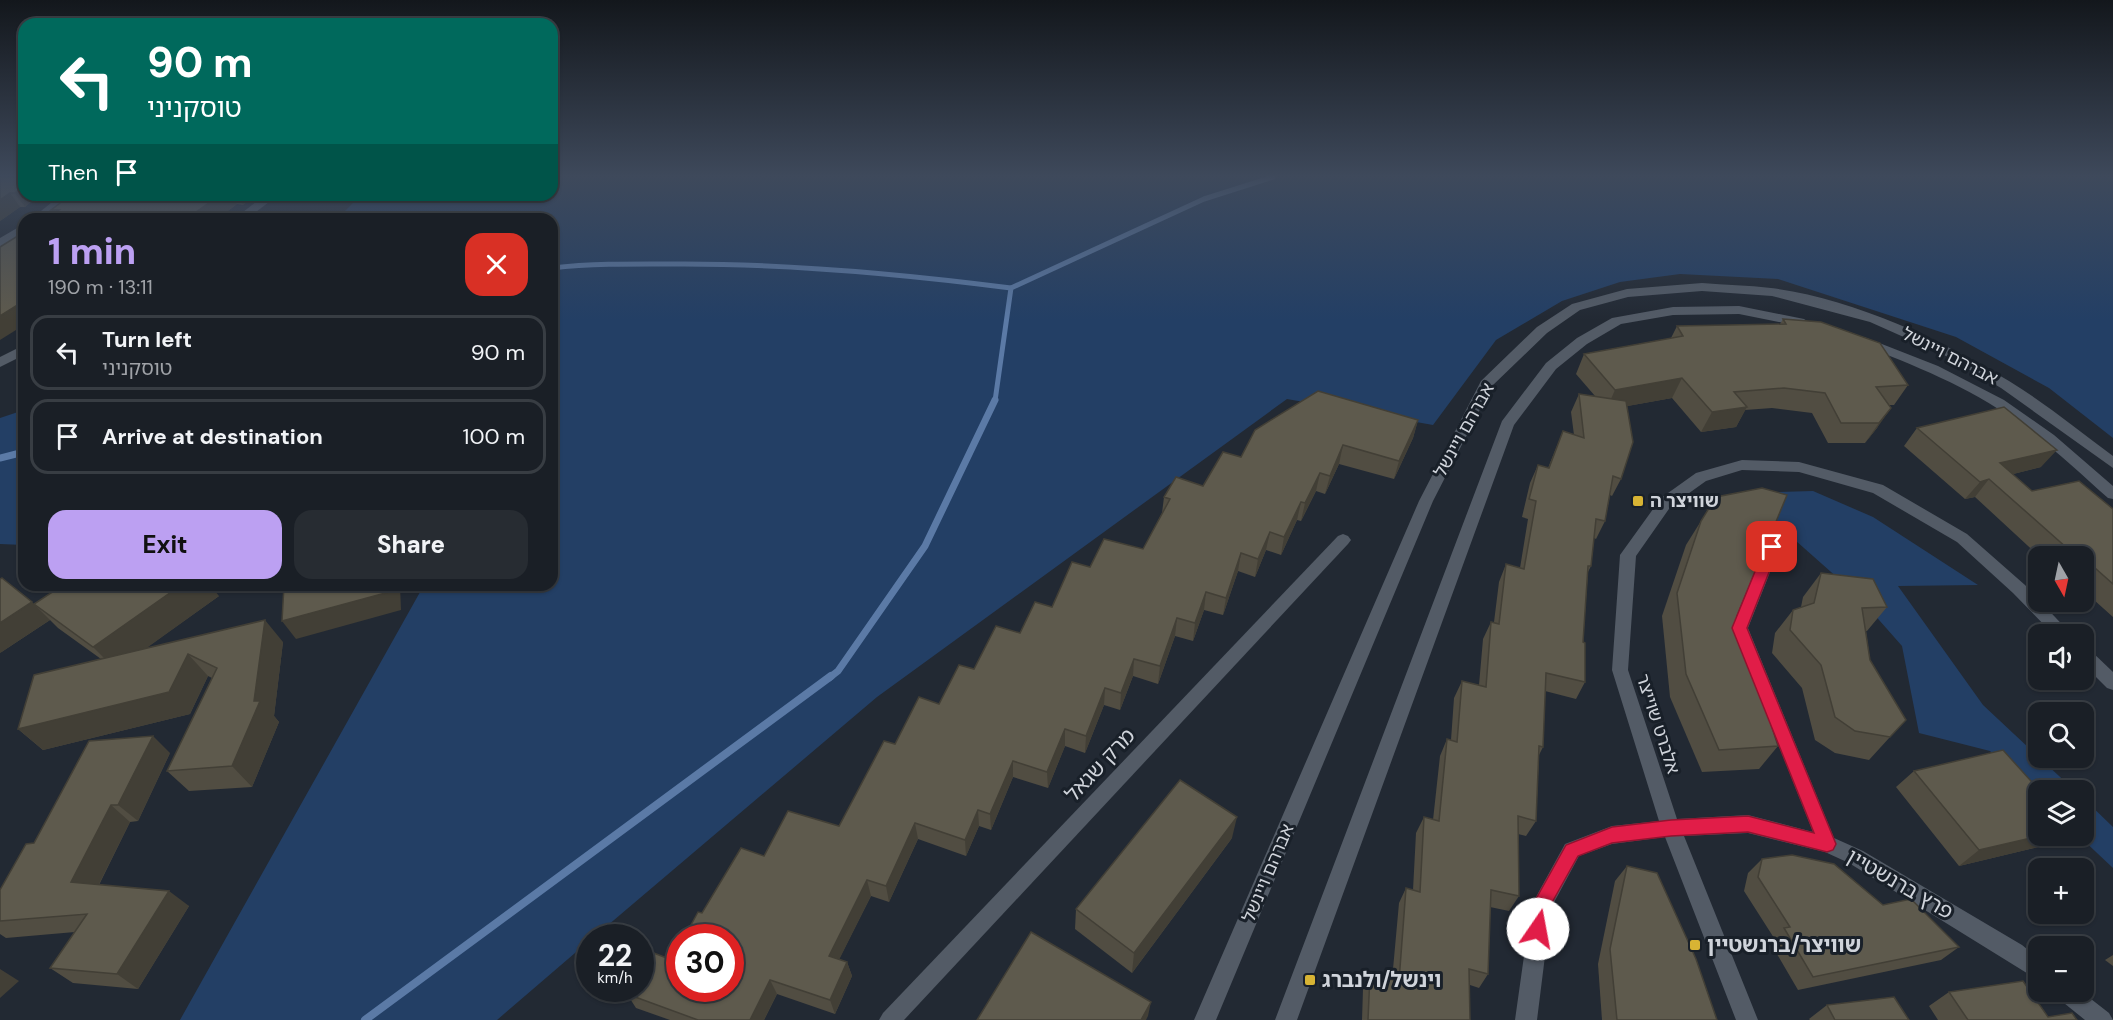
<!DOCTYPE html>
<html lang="en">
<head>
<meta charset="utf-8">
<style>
  :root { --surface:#1a1f26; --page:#272c32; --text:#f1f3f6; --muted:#9fa2a7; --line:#383d43; --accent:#bca0f2 }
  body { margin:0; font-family:"DM Sans","Noto Sans Hebrew",sans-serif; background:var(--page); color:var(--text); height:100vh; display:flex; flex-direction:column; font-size:22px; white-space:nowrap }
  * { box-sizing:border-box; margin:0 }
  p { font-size:20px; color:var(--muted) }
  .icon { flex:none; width:33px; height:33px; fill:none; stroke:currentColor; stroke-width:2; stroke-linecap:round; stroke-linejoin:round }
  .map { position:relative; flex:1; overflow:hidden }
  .details { position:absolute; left:18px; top:213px; width:540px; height:378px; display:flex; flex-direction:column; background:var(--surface); border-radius:18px; box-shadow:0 2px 4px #0004,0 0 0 2px var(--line) }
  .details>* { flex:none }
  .banner { position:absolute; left:18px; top:18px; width:540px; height:183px; border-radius:18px; box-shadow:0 2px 4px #0004,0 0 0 2px var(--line); background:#00695c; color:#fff; overflow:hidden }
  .needle { width:39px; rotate:171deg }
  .controls { position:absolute; left:2028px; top:546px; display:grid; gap:12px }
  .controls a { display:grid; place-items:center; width:66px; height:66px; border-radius:12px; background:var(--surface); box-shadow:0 2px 4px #0004,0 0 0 2px var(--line); font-size:30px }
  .speed { position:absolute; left:576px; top:924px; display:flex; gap:12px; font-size:30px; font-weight:700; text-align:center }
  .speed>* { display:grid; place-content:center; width:78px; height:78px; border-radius:50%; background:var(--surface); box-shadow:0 2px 4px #0004,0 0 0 2px var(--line); line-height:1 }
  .speed small { font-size:15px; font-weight:400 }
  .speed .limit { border:9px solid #d22; background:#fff; color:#111 }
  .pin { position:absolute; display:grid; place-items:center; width:51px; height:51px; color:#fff; margin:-26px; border-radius:12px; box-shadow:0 3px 9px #0006 }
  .me { position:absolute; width:66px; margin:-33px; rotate:12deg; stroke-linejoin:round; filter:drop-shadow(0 0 4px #0008) }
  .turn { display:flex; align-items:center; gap:21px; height:126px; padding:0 30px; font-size:27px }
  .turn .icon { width:78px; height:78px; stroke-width:2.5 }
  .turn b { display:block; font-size:42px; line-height:51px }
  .then { display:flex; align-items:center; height:57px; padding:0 30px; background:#0003; gap:12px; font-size:22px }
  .round { display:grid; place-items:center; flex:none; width:63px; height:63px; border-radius:18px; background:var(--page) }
  .headline { display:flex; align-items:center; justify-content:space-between; height:102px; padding:0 30px }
  h1 { font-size:36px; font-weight:800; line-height:45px; color:var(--accent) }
  .primary-button { display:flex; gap:12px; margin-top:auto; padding:12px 30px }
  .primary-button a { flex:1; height:69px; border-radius:18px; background:var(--accent); color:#111; font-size:24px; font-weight:800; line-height:69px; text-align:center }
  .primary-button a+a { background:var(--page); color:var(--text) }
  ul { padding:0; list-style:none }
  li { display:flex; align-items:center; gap:18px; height:75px; margin:0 12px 9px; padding:0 18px; border:3px solid var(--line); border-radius:18px }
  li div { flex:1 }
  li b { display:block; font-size:22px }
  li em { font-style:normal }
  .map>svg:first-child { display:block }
  .green { fill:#233f65 }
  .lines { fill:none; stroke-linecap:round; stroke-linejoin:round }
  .stream-far2 { stroke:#5b7aa6; stroke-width:5 }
  .stream-far1 { stroke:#5b7aa6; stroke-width:7 }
  .stream { stroke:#5b7aa6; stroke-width:8 }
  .minor { fill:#535b66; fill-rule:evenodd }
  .secondary { fill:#535b66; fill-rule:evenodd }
  .wall { fill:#514d42 }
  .shaded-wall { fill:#423f36 }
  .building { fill:#5e5a4d; stroke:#423f36; stroke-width:1.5 }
  .route { fill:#e11d48; stroke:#92132f; stroke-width:1.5 }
  .poi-dot { fill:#d8b434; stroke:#192029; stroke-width:2 }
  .labels { text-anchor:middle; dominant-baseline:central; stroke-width:6; stroke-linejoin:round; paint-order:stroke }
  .street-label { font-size:18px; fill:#d0d4db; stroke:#192029 }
  .poi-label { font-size:18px; font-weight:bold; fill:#d0d4db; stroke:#192029; text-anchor:start }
  .near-street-label { font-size:21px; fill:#d0d4db; stroke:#192029 }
  .near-poi-label { font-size:21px; font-weight:bold; fill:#d0d4db; stroke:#192029; text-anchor:start }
</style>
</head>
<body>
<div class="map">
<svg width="2113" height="1020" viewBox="0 0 2113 1020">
  <rect width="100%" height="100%" fill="#222933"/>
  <g class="green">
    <polygon points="552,177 2113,177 2113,438 2049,388 1956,337 1778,279 1680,274 1620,282 1562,301 1496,340 1433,425 1287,399 877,697 594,937 590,938 589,941 497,1020 180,1020 424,585 552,585 552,219 337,219 361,195 552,195"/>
    <polygon points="24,410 24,545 0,544 0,418"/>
    <polygon points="1813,491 1873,517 1978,585 1898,586 1983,705 2074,790 2038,790 2038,797 1990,751 1919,733 1902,646 1857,595 1742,493"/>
    <polygon points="2084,799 2113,827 2113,868 2079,836 2084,836"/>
  </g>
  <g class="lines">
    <g class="stream-far2">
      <path d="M552,268C596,263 640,264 684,264C794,264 902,274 1011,288"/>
      <polyline points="995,401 1011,288 1204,199 1273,177"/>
    </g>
    <g class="stream-far1">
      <polyline points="0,458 24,452"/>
      <polyline points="829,678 838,671 925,546 995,400"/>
    </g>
    <polyline class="stream" points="365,1020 831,676"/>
    <g class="minor">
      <polygon points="61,195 74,195 44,219 31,219"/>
      <polygon points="265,195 278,195 247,219 234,219"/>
      <polygon points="24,224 24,232 0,247 0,238"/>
      <polygon points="24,345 24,355 0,367 0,357"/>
      <polygon points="1742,460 1799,462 1883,485 1967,534 2025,585 2071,634 2053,634 2013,593 1957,542 1873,493 1799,472 1742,470 1706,481 1671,506 1636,556 1628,670 1677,819 1748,815 1813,832 1732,628 1764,547 1767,543 1777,543 1780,547 1748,628 1834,838 1863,851 2022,945 2038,958 2038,980 1849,863 1825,852 1748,833 1684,836 1758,1020 1736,1020 1665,837 1612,844 1579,856 1551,908 1537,1020 1515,1020 1531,906 1565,844 1612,826 1659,821 1612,670 1620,555 1661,498 1696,473"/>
      <polygon points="1343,534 1348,536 1351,540 1348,544 904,1020 879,1020 883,1013 1338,536"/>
      <polygon points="2084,648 2090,650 2113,672 2113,690 2107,688 2084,665"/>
      <polygon points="2056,992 2082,992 2109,1013 2113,1020 2085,1020 2059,999"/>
    </g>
    <g class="secondary">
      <path d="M1702,283C1725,285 1748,285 1771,288C1851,298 1940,339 2009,381C2045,403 2079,431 2113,456V468L2001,388L1944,355L1870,322L1772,296L1702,291L1628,297L1580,310L1547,333L1492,386L1433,501L1216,1020H1194L1419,501L1481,381L1537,327L1572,304L1627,289Z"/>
      <polygon points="1739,306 1804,319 1810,323 1804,327 1739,314 1673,315 1621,324 1587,344 1556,369 1514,425 1297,1020 1275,1020 1502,421 1546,363 1577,338 1612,318 1673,307"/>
      <path d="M1864,337L1938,366L2004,400L2054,435L2113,486V499L2108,498C2078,471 2049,444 2016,421C1969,387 1914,365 1859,344L1858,341L1859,338Z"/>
    </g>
  </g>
  <g class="wall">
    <polygon points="0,177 24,195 39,195 25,207 20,207 0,221"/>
    <polygon points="71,195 256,195 243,205 237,204 217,219 45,219 54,214 51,210"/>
    <polygon points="1783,319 1908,385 1894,405 1889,405 1877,428 1865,443 1828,443 1812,413 1772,408 1745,410 1736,427 1701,432 1672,398 1627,406 1621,479 1612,496 1610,495 1605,521 1596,539 1594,538 1591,566 1588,572 1583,642 1585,682 1576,699 1545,691 1543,747 1539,755 1536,821 1526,836 1518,834 1519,896 1509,911 1490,907 1488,974 1479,988 1470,985 1470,1020 1362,1020 1363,989 1370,975 1392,980 1399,903 1406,888 1413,890 1416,833 1424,817 1433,820 1440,756 1447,739 1451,740 1454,698 1462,681 1479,685 1483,639 1491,622 1494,622 1499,582 1506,564 1520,568 1528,519 1522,517 1530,483 1538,465 1548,468 1563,431 1574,435 1571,412 1579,394 1595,396 1576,374 1584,354 1671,338 1677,326 1780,324"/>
    <polygon points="1418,420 1413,438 1394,479 1339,464 1325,494 1316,491 1301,521 1297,520 1281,555 1266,550 1255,577 1238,571 1223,615 1204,610 1193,641 1175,636 1158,684 1133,676 1120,710 1104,705 1085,753 1065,746 1048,788 1013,777 991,830 979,826 966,856 918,839 889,902 871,896 839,959 847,962 852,976 835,1014 777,994 764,1020 670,1020 636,1008 627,994 672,960 702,913 764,856 839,826 895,744 939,704 974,669 1052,607 1090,567 1143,549 1162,513 1164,497 1203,486 1241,457"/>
    <polygon points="1917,428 2041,467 2013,474 2032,491 2113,509 2113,617 2084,591 2084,556 2039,556 1975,497 1965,499 1904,446"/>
    <polygon points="1701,521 1737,616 1778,746 1759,769 1702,772 1670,697 1662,616 1686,545"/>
    <polygon points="1821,573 1887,607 1867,631 1866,631 1870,660 1890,737 1869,760 1835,753 1815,740 1802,688 1772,653 1775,633 1793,610 1801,607 1803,597"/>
    <polygon points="219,596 146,648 283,642 274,716 279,722 252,787 189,791 167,771 212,678 208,676 190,714 43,750 18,729 101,659 58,628 50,620 0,653 35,604"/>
    <polygon points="170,753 138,821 130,822 99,885 189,906 138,989 73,983 50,968 75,932 6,938 0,934 0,890"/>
    <polygon points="1914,771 2038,836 2061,836 2051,844 1959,866 1896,787"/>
    <polygon points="1232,838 1132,973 1075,929 1076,909"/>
    <polygon points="1762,859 1883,905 1959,947 1941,960 1798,990 1770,942 1774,938 1744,891 1748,873"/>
    <polygon points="1627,866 1717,1020 1602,1020 1598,964 1615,881"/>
    <polygon points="2113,955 2113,966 2105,960"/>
    <polygon points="1949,992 2048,1017 2077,1020 1938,1020 1929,1006"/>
    <polygon points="1827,1005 1909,1020 1810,1020 1809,1019"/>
  </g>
  <g class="shaded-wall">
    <polygon points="24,185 24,195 39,195 25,207 15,193"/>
    <polygon points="10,193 20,207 0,221 0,200"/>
    <polygon points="220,195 231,195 237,204 217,219 186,219"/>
    <polygon points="237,195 256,195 243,205"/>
    <polygon points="24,301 24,325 0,340 0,316"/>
    <polygon points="1682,378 1672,398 1606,410 1615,390"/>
    <polygon points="1747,407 1736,427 1701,432 1712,412"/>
    <polygon points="1891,408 1877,428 1865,443 1879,423"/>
    <polygon points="1418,420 1413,438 1394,479 1399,461"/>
    <polygon points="1343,445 1339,464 1325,494 1330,476"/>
    <polygon points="2057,450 2041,467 1990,480 1989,479 1975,497 1965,499 1980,482 2000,463"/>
    <polygon points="1320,473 1316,491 1301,521 1305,503"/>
    <polygon points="1301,502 1297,520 1281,555 1284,537"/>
    <polygon points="1270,532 1266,550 1255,577 1258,559"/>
    <polygon points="1241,553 1238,571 1223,615 1226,598"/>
    <polygon points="181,585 210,585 219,596 116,670 93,647"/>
    <polygon points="389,585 400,585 401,610 296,639 282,621"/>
    <polygon points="1206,592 1204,610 1193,641 1195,623"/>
    <polygon points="32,602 50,620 0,653 0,623"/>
    <polygon points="1177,618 1175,636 1158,684 1160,666"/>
    <polygon points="265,620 283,642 274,716 279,722 252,787 232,766 254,701"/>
    <polygon points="188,654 208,676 190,714 43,750 18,729"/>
    <polygon points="1134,659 1133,676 1120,710 1121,693"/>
    <polygon points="1105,688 1104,705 1085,753 1086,736"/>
    <polygon points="1065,729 1065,746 1048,788 1047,772"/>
    <polygon points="153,736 170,753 138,821 118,805"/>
    <polygon points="1013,761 1013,777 991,830 990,814"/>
    <polygon points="111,805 130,822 92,898 71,882"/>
    <polygon points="978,810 979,826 966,856 965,840"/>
    <polygon points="1237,817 1232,838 1132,973 1134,953"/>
    <polygon points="915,823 918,839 889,902 886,886"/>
    <polygon points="2039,836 2061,836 2051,844 1959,866 1979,850"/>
    <polygon points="867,880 871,896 834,970 829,956"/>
    <polygon points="169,891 189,906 138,989 117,974"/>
    <polygon points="847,962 852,976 835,1014 830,1000"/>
    <polygon points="0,969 19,981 0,998"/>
    <polygon points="770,980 777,994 764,1020 750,1020"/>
    <polygon points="1151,1002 1148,1016 1146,1020 1141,1020"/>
  </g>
  <g class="building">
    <polygon points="0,177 24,177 24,185 15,193 10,193 0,200"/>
    <polygon points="71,195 220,195 186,219 45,219 59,210 51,210"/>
    <polygon points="24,232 24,301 0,316 0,247"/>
    <polygon points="1783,319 1821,322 1880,343 1908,385 1876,387 1891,408 1879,423 1841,423 1825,393 1784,388 1734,392 1747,407 1712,412 1682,378 1615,390 1584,354 1683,336 1677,326 1786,324"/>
    <polygon points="1318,391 1418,420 1399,461 1343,445 1330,476 1320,473 1305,503 1301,502 1284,537 1270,532 1258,559 1241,553 1226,598 1206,592 1195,623 1177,618 1160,666 1134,659 1121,693 1105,688 1086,736 1065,729 1047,772 1013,761 990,814 978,810 965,840 915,823 886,886 867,880 829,956 847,962 830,1000 770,980 750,1020 698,1020 627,994 630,988 640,988 640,970 651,952 672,960 680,947 680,988 730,988 730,938 684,938 698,912 702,913 741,848 764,856 788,811 839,826 884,741 895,744 919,697 939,704 959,665 974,669 996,626 1020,633 1035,602 1052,607 1072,562 1090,567 1104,539 1143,549 1170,499 1164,497 1176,477 1203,486 1223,452 1241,457 1255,430"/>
    <polygon points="1579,394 1626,401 1633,442 1621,479 1613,476 1605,521 1596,519 1591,566 1588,566 1583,642 1585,643 1585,682 1546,673 1543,747 1539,746 1536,821 1518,816 1519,896 1491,890 1488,974 1469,969 1470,1020 1368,1020 1370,975 1399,981 1406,888 1420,892 1424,817 1439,821 1447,739 1457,742 1462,681 1486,687 1491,622 1499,624 1506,564 1524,569 1536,501 1529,499 1538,465 1549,468 1563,431 1584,438"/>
    <polygon points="2004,407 2057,450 2000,463 2032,491 2079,481 2113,509 2113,584 2086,560 2084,560 2084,556 2076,556 1989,479 1980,482 1917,428"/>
    <polygon points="1762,488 1787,495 1737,616 1778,746 1719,750 1686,674 1677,593 1701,521 1716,497"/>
    <polygon points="1821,573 1873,579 1887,607 1862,608 1870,660 1906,720 1890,737 1855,731 1835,717 1821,665 1790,630 1793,610 1814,603"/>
    <polygon points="2,578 32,602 0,623 0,579"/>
    <polygon points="63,585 181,585 93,647 34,604"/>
    <polygon points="284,585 389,585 389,592 282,621"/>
    <polygon points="265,620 254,701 260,701 232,766 167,771 217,668 188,654 169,692 18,729 34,675"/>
    <polygon points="153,736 118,805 111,805 71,882 169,891 117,974 50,968 87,914 0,921 0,890 26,844 34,843 89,741"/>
    <polygon points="2003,750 2039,790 2039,836 1979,850 1914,771"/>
    <polygon points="1180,780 1237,817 1134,953 1076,909"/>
    <polygon points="1792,855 1834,864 1883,905 1911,899 1959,947 1813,977 1784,928 1790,927 1758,877 1762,859"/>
    <polygon points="1627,866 1657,873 1696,959 1717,1020 1617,1020 1610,949"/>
    <polygon points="1031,932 1151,1002 1141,1020 977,1020"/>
    <polygon points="2023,981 2048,1017 2072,1013 2077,1020 1968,1020 1949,992"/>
    <polygon points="1894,997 1909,1020 1835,1020 1827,1005"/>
  </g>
  <linearGradient id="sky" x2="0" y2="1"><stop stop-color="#13171c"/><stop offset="0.55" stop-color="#3e495b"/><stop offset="1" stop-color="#3e495b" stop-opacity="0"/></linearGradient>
  <rect width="2113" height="320" fill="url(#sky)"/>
  <polygon class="route" points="1772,542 1779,547 1747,628 1836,844 1833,850 1827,852 1748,832 1671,836 1612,843 1578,856 1549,908 1544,935 1538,938 1531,935 1529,929 1532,906 1566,845 1612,827 1671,820 1748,816 1814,833 1732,628 1765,547"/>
  <g class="poi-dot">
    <rect x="1632" y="495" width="12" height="12" rx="3"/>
    <rect x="1689" y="939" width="12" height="12" rx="3"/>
    <rect x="1304" y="974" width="12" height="12" rx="3"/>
  </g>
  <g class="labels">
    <g class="street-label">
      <text transform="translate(1950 356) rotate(27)">אברהם ויינשל</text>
      <text transform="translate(1464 430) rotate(-61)">אברהם ויינשל</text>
      <text transform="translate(1658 724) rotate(72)">אלברט שוייצר</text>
      <text transform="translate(1268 873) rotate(-67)">אברהם ויינשל</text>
    </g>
    <g class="poi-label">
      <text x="1650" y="501">שוויצר ה</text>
    </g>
    <g class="near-street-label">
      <text transform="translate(1100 765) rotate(-47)">מרק שגאל</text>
      <text transform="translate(1900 884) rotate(30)">פרץ ברנשטיין</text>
    </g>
    <g class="near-poi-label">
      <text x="1707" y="945">שוויצר/ברנשטיין</text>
      <text x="1322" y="980">וינשל/ולנברג</text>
    </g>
  </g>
</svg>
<div class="controls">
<a><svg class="needle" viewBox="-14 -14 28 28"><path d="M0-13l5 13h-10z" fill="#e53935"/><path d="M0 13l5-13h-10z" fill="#9fa2a7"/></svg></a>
<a><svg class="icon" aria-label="sound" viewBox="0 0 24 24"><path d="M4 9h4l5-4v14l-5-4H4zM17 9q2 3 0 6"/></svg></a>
<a><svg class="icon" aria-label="search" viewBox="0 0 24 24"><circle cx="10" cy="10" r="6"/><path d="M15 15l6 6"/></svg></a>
<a><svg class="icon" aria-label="layers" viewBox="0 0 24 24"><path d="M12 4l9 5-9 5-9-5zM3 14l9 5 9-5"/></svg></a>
<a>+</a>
<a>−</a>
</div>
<div class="speed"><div>22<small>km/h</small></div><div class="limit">30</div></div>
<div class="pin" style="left:1772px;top:547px;background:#d93025"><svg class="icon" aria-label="arrive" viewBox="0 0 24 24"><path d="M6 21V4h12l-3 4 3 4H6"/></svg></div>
<svg class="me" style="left:1538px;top:929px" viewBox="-20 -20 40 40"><circle r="19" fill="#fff"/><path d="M0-13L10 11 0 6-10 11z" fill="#e11d48"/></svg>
<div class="banner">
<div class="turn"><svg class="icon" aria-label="left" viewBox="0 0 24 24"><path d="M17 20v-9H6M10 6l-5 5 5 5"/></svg><div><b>90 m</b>טוסקניני</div></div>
<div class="then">Then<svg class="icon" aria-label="arrive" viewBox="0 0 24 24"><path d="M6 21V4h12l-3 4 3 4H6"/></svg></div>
</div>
<section class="details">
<div class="headline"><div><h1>1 min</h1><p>190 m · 13:11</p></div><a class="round" style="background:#d93025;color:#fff"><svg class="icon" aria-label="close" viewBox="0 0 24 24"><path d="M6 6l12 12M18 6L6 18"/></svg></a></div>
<ul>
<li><svg class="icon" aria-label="left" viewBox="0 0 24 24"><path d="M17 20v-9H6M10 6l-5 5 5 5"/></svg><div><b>Turn left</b><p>טוסקניני</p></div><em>90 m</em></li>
<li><svg class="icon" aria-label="arrive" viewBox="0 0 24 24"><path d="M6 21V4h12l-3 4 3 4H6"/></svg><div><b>Arrive at destination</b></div><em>100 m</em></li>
</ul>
<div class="primary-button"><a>Exit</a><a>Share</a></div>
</section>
</div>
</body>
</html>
